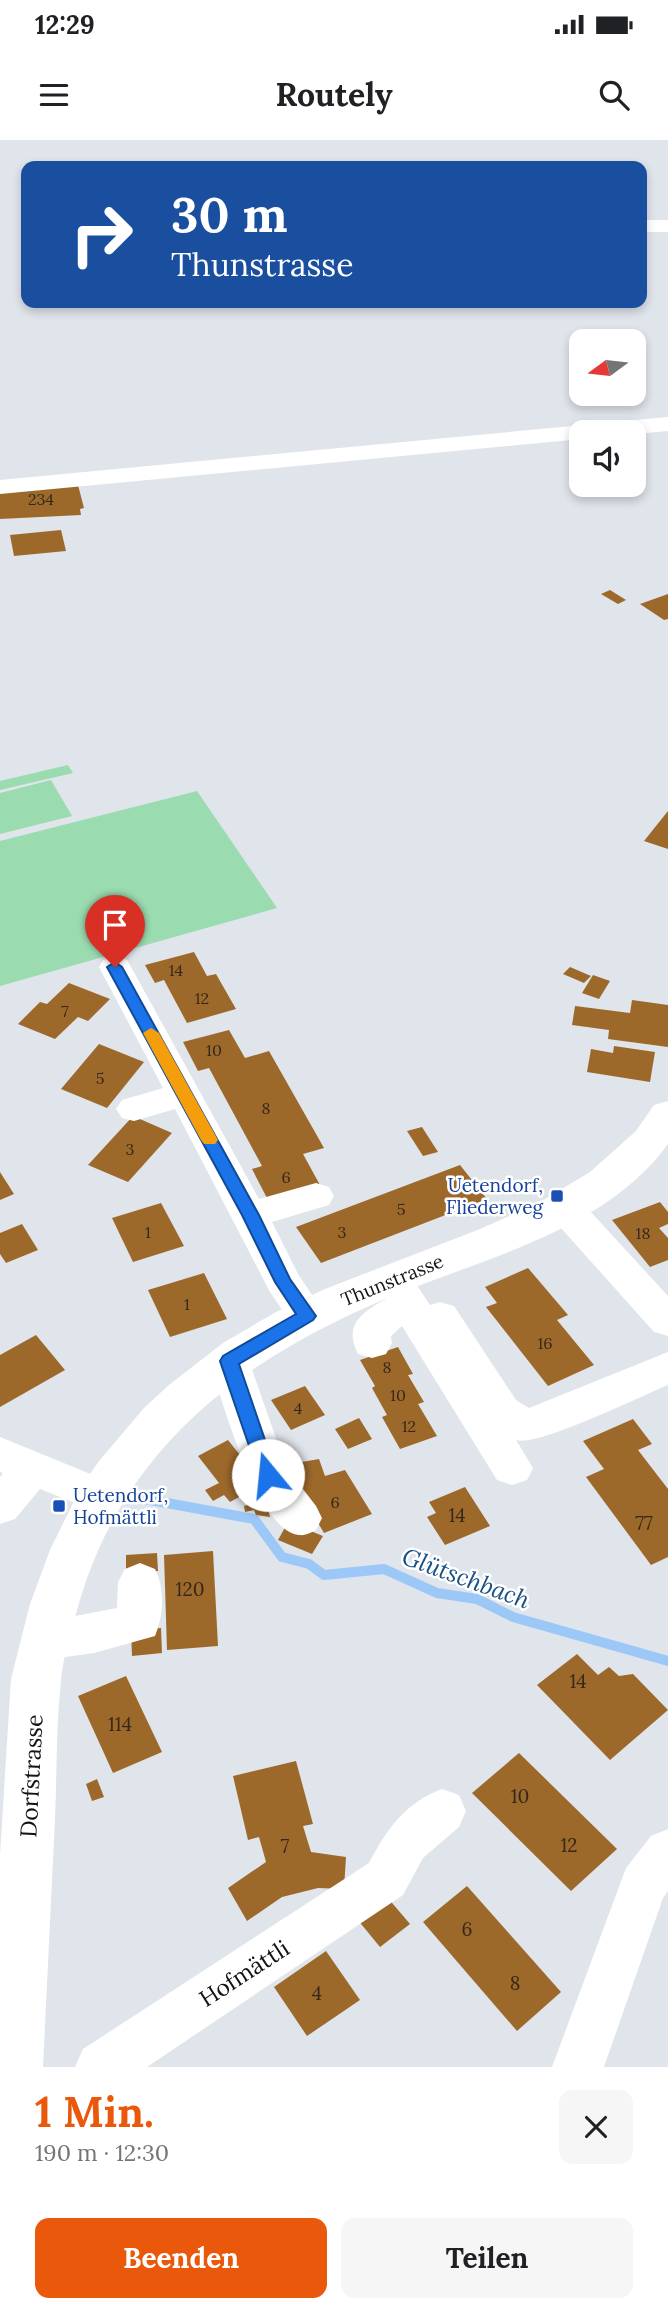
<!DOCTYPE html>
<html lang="de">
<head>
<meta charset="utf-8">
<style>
  :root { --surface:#fff; --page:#f6f6f6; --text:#202124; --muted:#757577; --accent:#ea580c }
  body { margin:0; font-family:Lora,serif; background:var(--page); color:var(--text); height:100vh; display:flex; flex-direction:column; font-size:26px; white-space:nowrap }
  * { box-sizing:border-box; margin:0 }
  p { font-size:23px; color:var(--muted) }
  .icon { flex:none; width:38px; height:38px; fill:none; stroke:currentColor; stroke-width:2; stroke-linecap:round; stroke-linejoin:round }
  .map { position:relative; height:1927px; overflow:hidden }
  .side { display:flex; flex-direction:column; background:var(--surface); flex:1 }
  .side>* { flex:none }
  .top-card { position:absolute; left:21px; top:21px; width:626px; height:147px; border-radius:14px; box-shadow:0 4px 10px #0003; background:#1a4fa0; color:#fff; overflow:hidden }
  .needle { width:46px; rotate:255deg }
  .fabs { position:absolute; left:569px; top:189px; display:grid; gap:14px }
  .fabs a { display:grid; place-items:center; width:77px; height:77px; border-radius:14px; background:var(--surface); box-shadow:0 4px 10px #0003; font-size:35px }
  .pin { position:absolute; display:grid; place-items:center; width:60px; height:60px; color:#fff; margin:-72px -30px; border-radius:50% 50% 50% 0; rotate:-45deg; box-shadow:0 0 7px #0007 }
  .pin .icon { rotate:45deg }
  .me { position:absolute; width:77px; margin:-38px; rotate:343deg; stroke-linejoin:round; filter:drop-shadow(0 0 5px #0008) }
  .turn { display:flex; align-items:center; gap:24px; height:147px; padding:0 35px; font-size:32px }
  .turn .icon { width:91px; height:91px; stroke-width:2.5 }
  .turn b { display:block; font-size:49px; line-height:60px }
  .round { display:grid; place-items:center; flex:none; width:74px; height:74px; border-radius:14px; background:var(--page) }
  .headline { display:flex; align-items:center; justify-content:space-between; height:119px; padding:0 35px }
  h1 { font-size:42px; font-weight:700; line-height:52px; color:var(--accent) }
  .button { display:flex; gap:14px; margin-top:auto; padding:14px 35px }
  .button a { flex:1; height:80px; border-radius:14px; background:var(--accent); color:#fff; font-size:28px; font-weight:700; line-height:80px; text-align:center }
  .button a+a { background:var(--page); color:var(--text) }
  .status { display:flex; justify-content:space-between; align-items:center; height:49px; padding:0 35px; background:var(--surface); direction:ltr }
  .status svg { height:19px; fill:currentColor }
  header { display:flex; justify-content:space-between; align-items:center; height:91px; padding:0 35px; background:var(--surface); font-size:32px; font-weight:700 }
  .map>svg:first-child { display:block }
  .green { fill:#9bdbb0 }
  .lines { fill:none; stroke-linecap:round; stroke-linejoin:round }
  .stream { stroke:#9cc8f7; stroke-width:10 }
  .building { fill:#9d692b }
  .minor { fill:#fff; fill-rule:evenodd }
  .major { fill:#fff; fill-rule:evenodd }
  .route { fill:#1a73e8; stroke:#114b97; stroke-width:2 }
  .slow { fill:#f59e0b }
  .transit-dot { fill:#1a4fb4; stroke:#fff; stroke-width:2.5 }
  .labels { text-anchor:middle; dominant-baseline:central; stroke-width:5; stroke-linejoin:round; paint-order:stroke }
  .number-label { font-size:16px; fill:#35281b }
  .transit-label { font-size:19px; fill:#164399; stroke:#fff; text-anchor:end }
  .street-label { font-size:19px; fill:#121316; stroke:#fff }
  .near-number-label { font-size:19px; fill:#35281b }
  .near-street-label { font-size:23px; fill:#121316; stroke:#fff }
  .near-water-label { font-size:24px; font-style:italic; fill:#185085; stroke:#fff }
</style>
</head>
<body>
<div class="status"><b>12:29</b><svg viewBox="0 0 49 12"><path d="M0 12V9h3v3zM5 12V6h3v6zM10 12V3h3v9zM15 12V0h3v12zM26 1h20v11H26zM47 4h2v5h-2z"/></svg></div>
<header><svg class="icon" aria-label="menu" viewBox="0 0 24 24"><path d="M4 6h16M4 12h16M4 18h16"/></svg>Routely<svg class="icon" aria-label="search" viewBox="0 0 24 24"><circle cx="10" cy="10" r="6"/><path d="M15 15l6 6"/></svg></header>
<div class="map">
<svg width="668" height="1927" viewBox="0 0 668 1927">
  <rect width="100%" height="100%" fill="#e0e4eb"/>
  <g class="green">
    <polygon points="68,625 73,633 0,650 0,641"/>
    <polygon points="51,640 72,676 0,694 0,653"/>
    <polygon points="197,651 277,768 0,846 0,701"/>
  </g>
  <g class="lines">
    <polyline class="stream" points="145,1359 254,1379 282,1417 309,1424 324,1435 384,1429 437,1453 477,1459 513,1477 668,1521"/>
  </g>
  <g class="building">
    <polygon points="78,345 84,368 80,369 81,375 0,379 0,350"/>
    <polygon points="61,390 66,411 14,416 10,395"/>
    <polygon points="610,450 626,460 618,464 601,454"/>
    <polygon points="668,454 668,479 664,480 640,464"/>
    <polygon points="668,671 668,709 644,701"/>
    <polygon points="194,812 207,836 216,834 236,869 187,883 164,840 155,843 145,825"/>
    <polygon points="570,827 591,836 584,843 563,834"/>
    <polygon points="593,835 610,841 599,859 582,853"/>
    <polygon points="69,843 110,859 88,881 78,877 55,899 18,884 40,862 47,864"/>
    <polygon points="632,860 668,865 668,907 608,899 609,890 572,885 575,866 630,873"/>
    <polygon points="229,890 245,918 269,911 324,1008 303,1014 320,1045 268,1060 252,1029 262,1026 209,928 198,931 183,902"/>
    <polygon points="99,904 144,922 107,968 61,949"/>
    <polygon points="614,906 655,912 650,942 587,932 591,909 613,913"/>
    <polygon points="133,976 172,993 128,1042 88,1025"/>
    <polygon points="422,987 438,1012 423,1016 407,991"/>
    <polygon points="460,1025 487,1059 321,1123 296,1087"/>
    <polygon points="0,1032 14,1054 0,1060"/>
    <polygon points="660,1062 668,1072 668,1084 659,1088 668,1098 668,1120 650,1127 612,1080"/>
    <polygon points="161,1063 184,1106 133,1122 112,1078"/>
    <polygon points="22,1084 38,1110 6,1123 0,1114 0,1093"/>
    <polygon points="528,1128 568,1175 557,1180 594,1225 548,1246 486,1167 497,1163 485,1147"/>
    <polygon points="204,1133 227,1179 170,1197 148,1150"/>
    <polygon points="36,1195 65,1230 0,1267 0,1215"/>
    <polygon points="398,1207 413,1234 408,1235 424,1262 418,1264 437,1296 400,1309 382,1277 387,1275 372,1248 375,1246 360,1220"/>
    <polygon points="305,1246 325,1275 291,1290 271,1260"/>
    <polygon points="359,1278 372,1299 348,1309 335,1289"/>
    <polygon points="633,1279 652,1304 638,1310 668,1349 668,1417 651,1425 586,1337 604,1329 583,1301"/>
    <polygon points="228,1300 263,1344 230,1362 224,1355 213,1361 205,1350 219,1343 198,1316"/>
    <polygon points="319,1319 325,1336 345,1330 372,1374 324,1393 298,1349 290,1324"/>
    <polygon points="465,1347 490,1386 445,1405 427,1377 436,1373 429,1362"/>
    <polygon points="266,1361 270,1377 256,1375 254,1370 245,1372 244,1366"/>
    <polygon points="288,1382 323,1396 312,1414 278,1400"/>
    <polygon points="213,1411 218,1506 167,1510 164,1415"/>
    <polygon points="157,1413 158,1431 126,1433 126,1415"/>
    <polygon points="161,1488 162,1513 132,1516 131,1490"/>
    <polygon points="577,1514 598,1535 609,1527 619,1536 633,1534 668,1570 610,1620 537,1545"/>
    <polygon points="126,1536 162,1612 113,1633 78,1556"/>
    <polygon points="519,1613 617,1709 571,1751 472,1653"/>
    <polygon points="296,1621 313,1684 303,1686 311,1712 346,1717 344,1749 318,1748 282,1757 247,1781 228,1748 266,1722 259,1697 248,1700 233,1636"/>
    <polygon points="97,1639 104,1657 92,1661 86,1644"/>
    <polygon points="467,1746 561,1852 517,1891 423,1782"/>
    <polygon points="387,1757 410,1784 380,1807 357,1779"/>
    <polygon points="326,1811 360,1860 307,1896 274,1847"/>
  </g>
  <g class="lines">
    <g class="minor">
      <rect x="642" y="80" width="26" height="12"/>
      <polygon points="668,277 668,291 634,294 581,292 581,299 0,354 0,340"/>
      <polygon points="115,816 127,820 131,827 259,1059 316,1043 329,1047 334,1056 329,1065 272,1082 298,1134 326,1176 321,1186 307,1191 293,1186 270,1152 175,969 134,981 122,978 116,969 122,960 163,948 99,827 103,820"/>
      <polygon points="565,1055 578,1058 668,1156 668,1196 654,1192 552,1078 547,1068 552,1058"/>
      <path d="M393,1125L406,1129L430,1165L440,1162L454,1166L516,1260L529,1268L668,1212V1245C641,1256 538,1307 516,1300L533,1328L527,1340L512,1345L497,1340L402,1186L391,1196L392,1203L386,1214L372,1218L358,1214C343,1185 362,1172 386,1159L374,1139L380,1129Z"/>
      <path d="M229,1206L243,1210L249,1221L286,1327L316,1366L322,1378L316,1390C312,1392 305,1396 300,1395C258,1394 221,1256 209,1221L215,1210Z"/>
      <polygon points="0,1297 115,1344 121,1356 115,1368 100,1373 40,1349 15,1379 0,1384 0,1337 3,1333 0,1332"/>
      <path d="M140,1423L155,1429C165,1449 164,1475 155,1496L94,1513L44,1520L28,1515L22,1501L28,1487L44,1482L117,1468L118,1442L125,1429Z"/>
      <path d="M442,1649L459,1655L466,1671L459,1687L423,1718L403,1755L147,1927H75L83,1909L369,1723C387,1689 405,1663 442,1649Z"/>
      <polygon points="668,1689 668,1751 663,1758 604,1927 552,1927 626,1728 651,1696"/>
    </g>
    <path class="major" d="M668,961V1004C609,1086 494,1116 405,1151C249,1213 121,1304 76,1474C70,1495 63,1518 61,1540C56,1586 57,1632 55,1678C51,1761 47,1844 43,1927H0V1716L11,1539L30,1464L50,1410L80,1349L99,1321L144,1268L169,1245L223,1203L276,1172L325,1149L480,1089L537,1064L590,1032L636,991L654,965Z"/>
  </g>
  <polygon class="route" points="115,822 122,827 259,1075 290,1139 316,1176 313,1180 239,1224 277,1335 275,1341 268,1343 261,1341 259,1335 220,1221 223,1216 296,1174 275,1142 242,1075 107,827"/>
  <polygon class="slow" points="151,888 159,893 218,1000 215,1004 204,1004 201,1000 143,893"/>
  <g class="transit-dot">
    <rect x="550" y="1049" width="14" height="14" rx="3.5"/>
    <rect x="52" y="1359" width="14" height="14" rx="3.5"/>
  </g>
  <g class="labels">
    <g class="number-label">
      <text x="41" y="359">234</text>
      <text x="176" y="830">14</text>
      <text x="202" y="858">12</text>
      <text x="65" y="871">7</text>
      <text x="214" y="910">10</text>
      <text x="100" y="938">5</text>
      <text x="266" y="968">8</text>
      <text x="130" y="1009">3</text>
      <text x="286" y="1037">6</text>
      <text x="401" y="1069">5</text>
      <text x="148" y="1092">1</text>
      <text x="342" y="1092">3</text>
      <text x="643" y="1093">18</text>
      <text x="187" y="1164">1</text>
      <text x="545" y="1203">16</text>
      <text x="387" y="1227">8</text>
      <text x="398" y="1255">10</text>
      <text x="298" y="1268">4</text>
      <text x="409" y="1286">12</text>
      <text x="335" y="1362">6</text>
    </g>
    <g class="transit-label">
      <text x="543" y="1045">Uetendorf,<tspan x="543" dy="22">Fliederweg</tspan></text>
      <text x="73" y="1355" text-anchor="start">Uetendorf,<tspan x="73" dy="22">Hofmättli</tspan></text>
    </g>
    <g class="street-label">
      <text transform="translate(392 1140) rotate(-22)">Thunstrasse</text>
    </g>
    <g class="near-number-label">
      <text x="457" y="1375">14</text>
      <text x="644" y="1383">77</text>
      <text x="190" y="1449">120</text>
      <text x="578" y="1541">14</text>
      <text x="120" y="1584">114</text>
      <text x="520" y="1656">10</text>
      <text x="569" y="1705">12</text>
      <text x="285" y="1706">7</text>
      <text x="467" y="1789">6</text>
      <text x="515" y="1843">8</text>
      <text x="317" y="1853">4</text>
    </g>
    <g class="near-street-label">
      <text transform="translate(31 1636) rotate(-87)">Dorfstrasse</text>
      <text transform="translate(244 1833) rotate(-33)">Hofmättli</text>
    </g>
    <g class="near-water-label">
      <text transform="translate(466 1438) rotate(20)">Glütschbach</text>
    </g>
  </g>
</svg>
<div class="fabs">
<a><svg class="needle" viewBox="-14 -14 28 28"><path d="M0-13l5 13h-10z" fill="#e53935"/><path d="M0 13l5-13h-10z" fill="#757577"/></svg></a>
<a><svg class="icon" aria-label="sound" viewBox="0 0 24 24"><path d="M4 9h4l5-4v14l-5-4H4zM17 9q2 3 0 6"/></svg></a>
</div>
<div class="pin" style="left:115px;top:827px;background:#d93025"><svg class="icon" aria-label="arrive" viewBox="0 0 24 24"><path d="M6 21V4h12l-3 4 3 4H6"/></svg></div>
<svg class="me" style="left:268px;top:1335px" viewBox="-20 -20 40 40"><circle r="19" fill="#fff"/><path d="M0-13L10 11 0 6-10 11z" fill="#1a73e8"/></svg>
<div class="top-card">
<div class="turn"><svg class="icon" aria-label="right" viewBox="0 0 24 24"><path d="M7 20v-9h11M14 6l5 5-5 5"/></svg><div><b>30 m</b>Thunstrasse</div></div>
</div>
</div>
<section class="side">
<div class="headline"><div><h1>1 Min.</h1><p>190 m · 12:30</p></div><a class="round"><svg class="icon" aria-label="close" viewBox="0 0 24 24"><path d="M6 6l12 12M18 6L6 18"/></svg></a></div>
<div class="button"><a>Beenden</a><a>Teilen</a></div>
</section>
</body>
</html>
